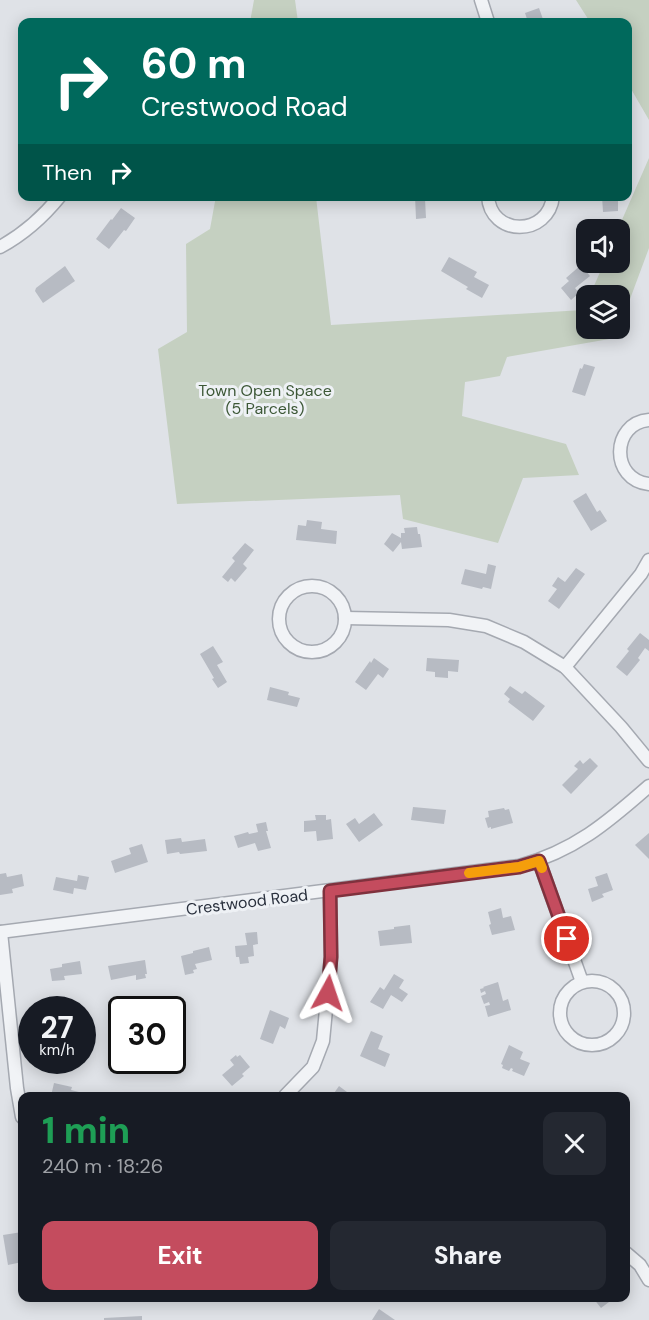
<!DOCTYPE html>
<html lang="en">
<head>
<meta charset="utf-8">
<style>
  :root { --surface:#171b24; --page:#242831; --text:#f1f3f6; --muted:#9ea1a6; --accent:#c44c5e }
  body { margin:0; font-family:"DM Sans",sans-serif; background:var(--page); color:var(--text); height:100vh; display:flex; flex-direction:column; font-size:22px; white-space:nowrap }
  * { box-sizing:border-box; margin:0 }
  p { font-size:20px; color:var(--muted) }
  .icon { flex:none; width:33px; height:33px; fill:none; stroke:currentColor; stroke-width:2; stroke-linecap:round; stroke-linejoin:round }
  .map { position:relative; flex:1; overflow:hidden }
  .sheet { position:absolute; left:18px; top:1092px; width:612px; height:210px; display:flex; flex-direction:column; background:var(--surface); border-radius:12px; box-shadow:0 3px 15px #0003 }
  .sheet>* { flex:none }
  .guide { position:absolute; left:18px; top:18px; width:614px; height:183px; border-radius:12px; box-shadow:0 3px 15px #0003; background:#00695c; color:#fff; overflow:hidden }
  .controls { position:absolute; left:576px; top:219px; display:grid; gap:12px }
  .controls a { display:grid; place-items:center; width:54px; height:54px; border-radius:12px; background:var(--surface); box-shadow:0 3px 15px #0003; font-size:30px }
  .speed { position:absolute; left:18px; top:996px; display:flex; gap:12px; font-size:30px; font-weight:700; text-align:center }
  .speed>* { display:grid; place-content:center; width:78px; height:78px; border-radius:50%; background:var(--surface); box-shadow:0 3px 15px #0003; line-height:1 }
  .speed small { font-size:15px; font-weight:400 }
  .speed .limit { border:3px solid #111; border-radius:9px; background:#fff; color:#111 }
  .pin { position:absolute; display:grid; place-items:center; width:51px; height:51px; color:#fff; margin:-26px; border:3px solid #fff; border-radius:50%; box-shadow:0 2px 6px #0007 }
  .me { position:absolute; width:66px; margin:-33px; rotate:5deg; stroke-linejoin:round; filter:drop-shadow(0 0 4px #0008) }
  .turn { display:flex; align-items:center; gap:21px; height:126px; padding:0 24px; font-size:27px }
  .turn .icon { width:78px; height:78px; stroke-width:2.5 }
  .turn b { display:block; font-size:42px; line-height:51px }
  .then { display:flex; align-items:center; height:57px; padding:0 24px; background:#0003; gap:12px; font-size:22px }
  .round { display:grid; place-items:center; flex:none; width:63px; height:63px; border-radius:12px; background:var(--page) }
  .summary { display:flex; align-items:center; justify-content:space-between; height:102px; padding:0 24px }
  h1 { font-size:36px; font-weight:800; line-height:45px; color:#1e9e55 }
  .primary-button { display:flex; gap:12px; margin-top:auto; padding:12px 24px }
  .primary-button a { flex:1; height:69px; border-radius:12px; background:var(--accent); color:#fff; font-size:24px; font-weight:800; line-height:69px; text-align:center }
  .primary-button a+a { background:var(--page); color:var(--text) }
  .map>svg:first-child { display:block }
  .green { fill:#c5d0c1 }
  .building { fill:#b7bbc3 }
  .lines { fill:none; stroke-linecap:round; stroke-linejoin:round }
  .street-casing { stroke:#a5a9b1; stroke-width:15 }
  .street { stroke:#f1f3f6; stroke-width:12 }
  .route-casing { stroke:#7f313d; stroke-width:15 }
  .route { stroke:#c44c5e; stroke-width:10 }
  .slow { stroke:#f59e0b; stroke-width:10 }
  .labels { text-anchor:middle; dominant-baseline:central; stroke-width:6; stroke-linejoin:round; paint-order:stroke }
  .park-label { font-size:16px; fill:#3d5837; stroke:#eef1f5 }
  .street-label { font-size:16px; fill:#29303d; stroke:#eef1f5 }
</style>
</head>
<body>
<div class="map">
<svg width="649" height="1320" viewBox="0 0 649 1320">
  <rect width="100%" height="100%" fill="#dfe2e7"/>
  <g class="green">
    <polygon points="254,0 295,0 298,22 250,22"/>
    <polygon points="576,0 649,0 649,120 627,82 627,22 590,22"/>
    <polygon points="649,158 649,248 620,326 620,296 590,295 604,263 620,262 620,230 618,229"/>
    <polygon points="216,196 316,197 331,325 583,310 586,303 586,328 619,329 615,338 507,357 500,376 465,382 462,416 566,444 579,475 523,478 498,543 403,519 400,495 177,504 158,349 187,332 186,244 210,229"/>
  </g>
  <g class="building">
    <polygon points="539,8 544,22 528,22 525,13"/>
    <polygon points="415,196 432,196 432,199 425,199 426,218 416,219"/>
    <polygon points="602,196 618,196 618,211 603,212"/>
    <polygon points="121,208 135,218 126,231 124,230 109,249 96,239 111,219 112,220"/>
    <polygon points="449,257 477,272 474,277 489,285 482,298 466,289 468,287 441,271"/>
    <polygon points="581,265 590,276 575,288 579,293 571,300 561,288 569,281 566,278"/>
    <polygon points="65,266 75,281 43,303 35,291 36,288"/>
    <polygon points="584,364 595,367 585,396 572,392 580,368 582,369"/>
    <polygon points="586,493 597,512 600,510 607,521 591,531 573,501"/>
    <polygon points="307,520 322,522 321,529 337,531 336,544 296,540 298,525 306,526"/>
    <polygon points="417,527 418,534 420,534 422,547 402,549 401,542 393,552 384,544 392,533 401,538 401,533 405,533 404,528"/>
    <polygon points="245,543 254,550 243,564 247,568 235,582 231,578 228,582 222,577 235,561 232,558"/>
    <polygon points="488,564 496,566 491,589 483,587 482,589 461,584 465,569 486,574"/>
    <polygon points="576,568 585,574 559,609 548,601 557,589 552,586 558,577 565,582"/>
    <polygon points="640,633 649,640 649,651 645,648 638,658 640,660 627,676 616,667 629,651 627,649"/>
    <polygon points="213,646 223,662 217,665 227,682 218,688 212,679 214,678 200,654"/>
    <polygon points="374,658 389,669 383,678 378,674 366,690 355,682 370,661 371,663"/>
    <polygon points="427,658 459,660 458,672 448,671 448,678 435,677 435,672 426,671"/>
    <polygon points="510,686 522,694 525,691 545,706 533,721 508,702 510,699 504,694"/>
    <polygon points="270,687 289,692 288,695 300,698 297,707 267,700"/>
    <polygon points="590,758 598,766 571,794 562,785 578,769 574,766 580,760 583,764"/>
    <polygon points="413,807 446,810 444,824 411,820"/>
    <polygon points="504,808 505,810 509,809 513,823 491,829 491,827 488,828 485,818 489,817 488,811"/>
    <polygon points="374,813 383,825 359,842 346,824 355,818 359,824"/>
    <polygon points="315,815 326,815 326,820 331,819 333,839 317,841 316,831 304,832 304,821 316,820"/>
    <polygon points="266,822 268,831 266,831 271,848 258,851 255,843 238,848 234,836 248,832 249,834 258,832 256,824"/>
    <polygon points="649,833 649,859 635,845"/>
    <polygon points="181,838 182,842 205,839 207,851 180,854 179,852 167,854 165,840"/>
    <polygon points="142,844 148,862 115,873 111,861 131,854 129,848"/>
    <polygon points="6,873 7,877 22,874 24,886 12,889 13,893 0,895 0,874"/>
    <polygon points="607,873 613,890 602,894 604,897 592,902 588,889 598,886 595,877"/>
    <polygon points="78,875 89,877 86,890 74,888 73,894 53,890 56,877 77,881"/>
    <polygon points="501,908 503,918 511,916 515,930 492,935 489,925 491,924 488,912"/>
    <polygon points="410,925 412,943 380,946 378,931 394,929 394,927"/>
    <polygon points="257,932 258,944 253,945 254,956 248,957 249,963 240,964 239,957 236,957 235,946 247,945 245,933"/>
    <polygon points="209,947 212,960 195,964 197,969 193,970 194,973 185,975 181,956 193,953 193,951"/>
    <polygon points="145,960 147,974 145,974 146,978 136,980 136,975 111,980 108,966"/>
    <polygon points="80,961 82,974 64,976 65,980 52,981 50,969 62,967 62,964"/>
    <polygon points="394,974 404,980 399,988 408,994 402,1002 391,995 383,1009 370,1002 380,987 384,990"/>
    <polygon points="498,982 503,1001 508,999 511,1010 488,1017 485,1006 490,1005 489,1002 484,1004 481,996 486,994 485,991 481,993 480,989 484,988 483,987"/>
    <polygon points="270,1010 289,1018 285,1029 280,1026 273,1044 260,1039"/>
    <polygon points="371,1031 383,1036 378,1049 390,1054 385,1067 360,1056"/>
    <polygon points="509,1045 523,1052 520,1059 530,1063 524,1076 512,1071 513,1069 511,1068 509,1071 502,1068 503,1065 501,1064"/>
    <polygon points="236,1055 237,1057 240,1055 250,1067 242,1074 244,1076 232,1086 222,1075 234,1065 230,1060"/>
    <polygon points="54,1083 72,1087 71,1090 79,1092 78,1096 51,1096"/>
    <polygon points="339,1086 351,1095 350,1096 332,1096"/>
    <polygon points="22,1232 22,1262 8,1265 3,1235"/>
    <polygon points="593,1298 613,1298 613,1299 601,1308"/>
    <polygon points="379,1309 395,1320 372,1320"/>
    <polygon points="142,1316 142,1320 104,1320 104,1318"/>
  </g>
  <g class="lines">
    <defs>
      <g id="street">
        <polyline points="481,0 488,22"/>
        <path d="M488,196C490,237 549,237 553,196"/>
        <path d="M0,247C24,234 43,217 60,196"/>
        <path d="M649,420C611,423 610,480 649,484"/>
        <circle cx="312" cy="619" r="33"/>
        <polyline points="345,618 449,620 486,626 524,642 565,667 621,727 649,761"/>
        <polyline points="565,667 641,574 649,560"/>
        <polyline points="539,861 582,982"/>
        <path d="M0,932L519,866C574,851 607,823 649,786"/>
        <polyline points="1,932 17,1088 22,1117"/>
        <circle cx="592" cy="1013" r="32"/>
        <polyline points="285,1096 313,1067 323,1041 331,957 330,891"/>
        <polyline points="626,1253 640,1265 649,1280"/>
      </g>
    </defs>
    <use href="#street" class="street-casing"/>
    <use href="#street" class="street"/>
  </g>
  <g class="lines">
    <defs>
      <polyline id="route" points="328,993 331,957 330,891 519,867 539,861 567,939"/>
    </defs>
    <use href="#route" class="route-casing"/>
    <use href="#route" class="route"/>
    <polyline class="slow" points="469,873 519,867 539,861 542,868"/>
  </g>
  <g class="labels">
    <g class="park-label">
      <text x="265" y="390">Town Open Space<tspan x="265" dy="18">(5 Parcels)</tspan></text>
    </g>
    <g class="street-label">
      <text transform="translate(247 902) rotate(-7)">Crestwood Road</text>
    </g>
  </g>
</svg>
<div class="controls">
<a><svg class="icon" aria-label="sound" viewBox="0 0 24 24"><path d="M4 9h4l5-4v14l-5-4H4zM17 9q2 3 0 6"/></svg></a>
<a><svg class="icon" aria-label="layers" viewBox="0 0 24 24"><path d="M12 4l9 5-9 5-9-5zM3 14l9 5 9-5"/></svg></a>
</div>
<div class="speed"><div>27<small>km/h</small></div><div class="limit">30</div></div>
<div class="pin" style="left:567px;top:939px;background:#d93025"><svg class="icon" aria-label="arrive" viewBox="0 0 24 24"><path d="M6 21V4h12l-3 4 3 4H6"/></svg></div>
<svg class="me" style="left:328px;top:993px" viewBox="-20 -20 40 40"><path d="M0-17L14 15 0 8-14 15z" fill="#c44c5e" stroke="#fff" stroke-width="4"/></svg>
<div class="guide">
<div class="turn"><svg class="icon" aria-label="right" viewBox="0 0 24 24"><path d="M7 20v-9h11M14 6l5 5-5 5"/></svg><div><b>60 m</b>Crestwood Road</div></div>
<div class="then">Then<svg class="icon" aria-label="right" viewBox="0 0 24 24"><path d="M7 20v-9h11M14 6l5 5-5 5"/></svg></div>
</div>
<section class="sheet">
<div class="summary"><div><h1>1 min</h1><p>240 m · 18:26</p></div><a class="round"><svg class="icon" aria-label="close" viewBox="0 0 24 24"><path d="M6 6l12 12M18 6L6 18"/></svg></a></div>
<div class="primary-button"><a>Exit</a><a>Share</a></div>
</section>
</div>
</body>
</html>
